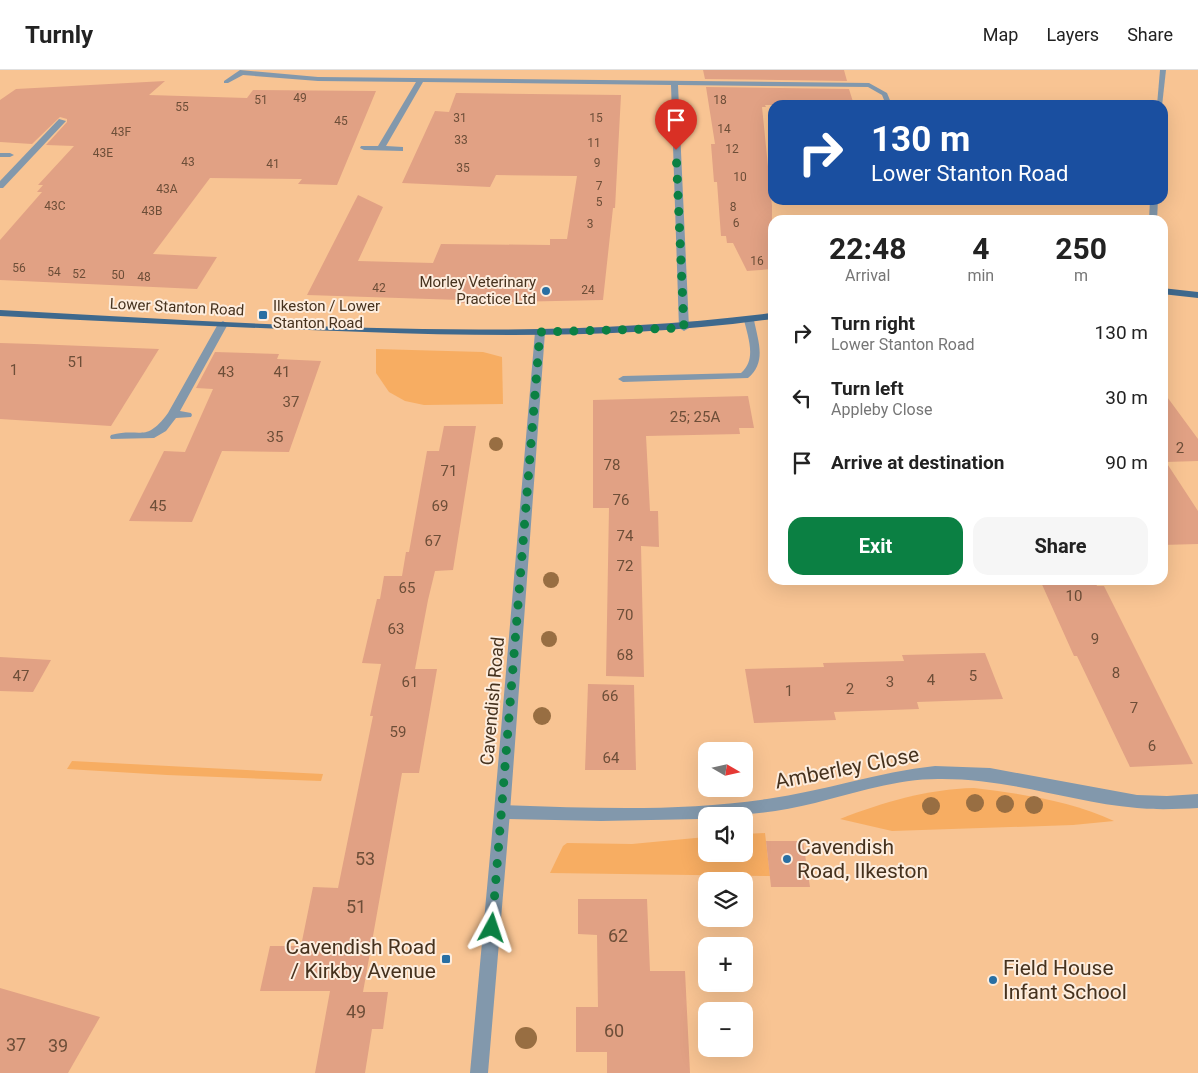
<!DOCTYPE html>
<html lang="en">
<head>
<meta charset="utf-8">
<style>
  :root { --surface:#fff; --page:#f6f6f6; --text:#222; --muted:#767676; --line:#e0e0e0; --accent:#0b8043 }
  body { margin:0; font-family:Roboto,sans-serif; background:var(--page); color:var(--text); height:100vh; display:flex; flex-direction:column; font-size:19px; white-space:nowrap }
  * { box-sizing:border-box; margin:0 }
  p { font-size:16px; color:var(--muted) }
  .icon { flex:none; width:28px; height:28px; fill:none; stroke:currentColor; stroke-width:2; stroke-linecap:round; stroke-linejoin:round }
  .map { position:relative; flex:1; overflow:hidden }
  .side { position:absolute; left:768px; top:145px; width:400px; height:370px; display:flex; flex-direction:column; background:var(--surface); border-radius:15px; box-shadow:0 5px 20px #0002 }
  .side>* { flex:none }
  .hud { position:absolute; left:768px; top:30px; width:400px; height:105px; border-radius:15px; box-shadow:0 5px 20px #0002; background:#1a4fa0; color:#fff; overflow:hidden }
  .needle { width:32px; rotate:99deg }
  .controls { position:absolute; left:698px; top:672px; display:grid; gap:10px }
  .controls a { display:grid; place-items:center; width:55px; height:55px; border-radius:10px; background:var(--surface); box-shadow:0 5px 20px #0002; font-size:25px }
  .pin { position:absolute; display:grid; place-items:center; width:42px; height:42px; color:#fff; margin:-51px -21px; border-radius:50% 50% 50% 0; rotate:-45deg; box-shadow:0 0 5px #0007 }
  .pin .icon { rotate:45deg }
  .me { position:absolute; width:55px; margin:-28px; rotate:5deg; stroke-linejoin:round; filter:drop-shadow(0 0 4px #0008) }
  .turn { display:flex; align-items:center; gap:18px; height:105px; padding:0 20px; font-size:22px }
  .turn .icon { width:65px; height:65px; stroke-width:2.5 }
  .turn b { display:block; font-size:35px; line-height:42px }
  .eta { display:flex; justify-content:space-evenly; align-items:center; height:85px; text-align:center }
  .eta b { font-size:30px; font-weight:700; line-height:35px }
  .button { display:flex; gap:10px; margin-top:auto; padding:10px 20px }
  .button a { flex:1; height:58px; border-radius:15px; background:var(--accent); color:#fff; font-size:20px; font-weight:700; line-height:58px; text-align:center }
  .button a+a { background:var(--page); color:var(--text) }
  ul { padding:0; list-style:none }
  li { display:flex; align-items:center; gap:15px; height:65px; padding:0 20px }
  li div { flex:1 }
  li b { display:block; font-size:19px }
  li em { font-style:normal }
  header { display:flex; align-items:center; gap:30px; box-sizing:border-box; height:70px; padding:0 25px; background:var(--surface); border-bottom:1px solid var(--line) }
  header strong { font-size:24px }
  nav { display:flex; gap:28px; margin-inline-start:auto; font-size:18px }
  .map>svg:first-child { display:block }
  .green { fill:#f7ad62 }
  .building { fill:#e1a184 }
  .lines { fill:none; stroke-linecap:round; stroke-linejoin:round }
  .service { fill:#8298ac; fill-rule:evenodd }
  .minor { fill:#8298ac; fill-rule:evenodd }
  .tertiary { fill:#8298ac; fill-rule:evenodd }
  .primary { fill:#3f698d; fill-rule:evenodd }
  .tree { fill:#986e42 }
  .route { stroke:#0b8043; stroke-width:9; stroke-dasharray:0 16.2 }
  .poi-dot { fill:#296fa3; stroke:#fdedde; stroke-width:2 }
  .labels { text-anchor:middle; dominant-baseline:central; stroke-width:4; stroke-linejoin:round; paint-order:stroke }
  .far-number-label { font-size:12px; fill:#6d4e38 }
  .far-poi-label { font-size:15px; fill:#46321e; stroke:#fdedde; text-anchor:end }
  .far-street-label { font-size:15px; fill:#46321e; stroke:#fdedde }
  .number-label { font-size:15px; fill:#6d4e38 }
  .street-label { font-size:18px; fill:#46321e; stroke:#fdedde }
  .near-number-label { font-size:18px; fill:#6d4e38 }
  .near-street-label { font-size:21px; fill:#46321e; stroke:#fdedde }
  .near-poi-label { font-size:21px; fill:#46321e; stroke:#fdedde; text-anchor:start }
</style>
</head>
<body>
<header>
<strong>Turnly</strong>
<nav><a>Map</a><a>Layers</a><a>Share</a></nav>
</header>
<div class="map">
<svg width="1198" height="1003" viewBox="0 0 1198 1003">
  <rect width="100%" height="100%" fill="#f8c493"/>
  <g class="green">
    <polygon points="376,279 483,282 502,287 503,334 424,335 405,331 389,322 376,303"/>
    <polygon points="72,691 323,704 321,711 167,705 67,699"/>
    <path d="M974,718C1022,724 1071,731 1114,751L1073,755L892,761L840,749C883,732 928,719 974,718Z"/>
    <polygon points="765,763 770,806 550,803 563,776 567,773 632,774 706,767 706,784 744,784 744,764"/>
  </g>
  <g class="building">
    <polygon points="703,0 844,0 847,11 705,9"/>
    <polygon points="165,11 149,25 247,28 253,20 376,21 337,115 298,114 302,109 210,108 153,184 217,187 197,219 0,210 0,170 42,122 37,122 43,115 38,115 74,76 46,75 67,52 67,49 60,47 32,74 0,72 0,30 16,19"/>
    <polygon points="706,17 849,19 854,35 765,35 766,37 762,37 772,136 772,199 747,201 733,173 727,173 726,166 721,166 717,112 714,112 711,74 715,74"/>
    <polygon points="456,23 621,25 615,138 613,138 603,230 460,233 460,230 307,225 358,125 383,137 358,191 433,193 441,174 550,175 550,169 567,169 577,106 496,105 490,117 402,113 435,41 449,42"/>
    <polygon points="0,273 34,274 159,279 111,356 0,349"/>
    <polygon points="215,282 279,284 277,289 321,291 289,382 222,381 192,452 129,451 164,381 185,382 213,319 196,318"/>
    <polygon points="1162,320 1198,369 1198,391 1166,392 1198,441 1198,474 1162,475"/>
    <polygon points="748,326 754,358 739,358 740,364 646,366 650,441 658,441 659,477 641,476 644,607 606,606 609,438 593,438 593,330"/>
    <polygon points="444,356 476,356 453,500 435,501 428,530 415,599 437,599 419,703 402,703 363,922 388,922 383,959 372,959 365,1003 315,1003 330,921 260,921 270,876 301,876 313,817 338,818 373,646 370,646 381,594 362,593 377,529 380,529 384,506 402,506 406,482 409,482 427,381 439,381"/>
    <polygon points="1040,510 1094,510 1097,516 1104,516 1193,694 1130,697 1077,586 1074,586"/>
    <polygon points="985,583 1003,629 917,632 919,639 834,642 836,650 754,653 745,599 824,597 823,593 904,591 902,585"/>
    <polygon points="0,587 51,590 33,622 0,621"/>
    <polygon points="588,614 634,615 636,700 585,700"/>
    <polygon points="766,771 803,771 810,817 771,817"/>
    <polygon points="578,829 647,829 650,901 685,901 690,1003 607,1003 607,982 576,982 576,937 598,937 597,865 578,864"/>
    <polygon points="0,918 100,947 68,1003 0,1003"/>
  </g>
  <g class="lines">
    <g class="service">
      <polygon points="59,49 66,51 3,118 0,118 0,111"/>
      <polygon points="0,83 10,83 14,85 10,87 0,87"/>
      <path d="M749,247L754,250C758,271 767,292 748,308L623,312L618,309L623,306L741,303C757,290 748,267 744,250Z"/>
      <path d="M223,251L228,254L180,341L191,343L192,345L191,347L176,348L166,361L154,368L111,369L110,367L111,365C141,357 145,374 168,343L218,254Z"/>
    </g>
    <g class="minor">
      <polygon points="240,0 318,7 869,13 887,23 892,35 886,35 882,25 868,17 678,15 689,258 684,261 679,258 671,15 423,12 386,76 403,77 403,81 364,80 360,78 361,76 378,76 416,12 318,11 243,5 228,13 224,13 224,11"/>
      <polygon points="1160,0 1166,0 1162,36 1157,35"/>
      <polygon points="1150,130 1158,130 1157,150 1149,150"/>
      <path d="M935,696L990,698L1137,725L1167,726L1198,724V738C1178,739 1158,740 1137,738C1069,732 1009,708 938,709C897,709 855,723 815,733C779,742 744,746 706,746V749H701L601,751L502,749L497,747L494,742L497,737L502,735C590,738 680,742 767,729C824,721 878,702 935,696Z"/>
    </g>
    <polygon class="tertiary" points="540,259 545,262 510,742 488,1003 470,1003 494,742 535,262"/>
    <g class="primary">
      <polygon points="1162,218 1198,222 1198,228 1162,224"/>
      <path d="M0,240C256,253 517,275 772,243V249C637,268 501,267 365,262C243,258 122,252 0,246Z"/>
    </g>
  </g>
  <g class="tree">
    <circle cx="496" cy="374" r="7"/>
    <circle cx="551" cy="510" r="8"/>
    <circle cx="549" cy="569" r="8"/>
    <circle cx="542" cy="646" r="9"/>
    <circle cx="975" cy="733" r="9"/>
    <circle cx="1005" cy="734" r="9"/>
    <circle cx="1034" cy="735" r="9"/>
    <circle cx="931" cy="736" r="9"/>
    <circle cx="526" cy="968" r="11"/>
  </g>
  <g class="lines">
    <polyline class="route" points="492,858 540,262 684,258 676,80"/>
  </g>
  <g class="poi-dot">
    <circle cx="546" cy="221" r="5"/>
    <rect x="258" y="240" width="10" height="10" rx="2.5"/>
    <circle cx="787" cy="789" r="5"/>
    <rect x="441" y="884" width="10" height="10" rx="2.5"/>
    <circle cx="993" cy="910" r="5"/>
  </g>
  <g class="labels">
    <g class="far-number-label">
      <text x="300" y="28">49</text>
      <text x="261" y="30">51</text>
      <text x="720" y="30">18</text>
      <text x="182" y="37">55</text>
      <text x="460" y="48">31</text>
      <text x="596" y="48">15</text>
      <text x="341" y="51">45</text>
      <text x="724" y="59">14</text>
      <text x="121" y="62">43F</text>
      <text x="461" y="70">33</text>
      <text x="594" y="73">11</text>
      <text x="732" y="79">12</text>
      <text x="103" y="83">43E</text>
      <text x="188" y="92">43</text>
      <text x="597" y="93">9</text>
      <text x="273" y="94">41</text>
      <text x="463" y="98">35</text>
      <text x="740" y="107">10</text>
      <text x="599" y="116">7</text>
      <text x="167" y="119">43A</text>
      <text x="599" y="132">5</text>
      <text x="55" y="136">43C</text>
      <text x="733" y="137">8</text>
      <text x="152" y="141">43B</text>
      <text x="736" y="153">6</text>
      <text x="590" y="154">3</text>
      <text x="757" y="191">16</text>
      <text x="19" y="198">56</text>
      <text x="54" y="202">54</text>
      <text x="79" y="204">52</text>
      <text x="118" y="205">50</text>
      <text x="144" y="207">48</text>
      <text x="379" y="218">42</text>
      <text x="588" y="220">24</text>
    </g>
    <g class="far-poi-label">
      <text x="536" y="212">Morley Veterinary<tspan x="536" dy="17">Practice Ltd</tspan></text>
      <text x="273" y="236" text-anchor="start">Ilkeston / Lower<tspan x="273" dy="17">Stanton Road</tspan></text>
    </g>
    <g class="far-street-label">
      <text transform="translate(177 237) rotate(3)">Lower Stanton Road</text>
    </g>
    <g class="number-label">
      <text x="76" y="292">51</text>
      <text x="14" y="300">1</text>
      <text x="226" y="302">43</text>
      <text x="282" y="302">41</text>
      <text x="291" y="332">37</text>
      <text x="695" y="347">25; 25A</text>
      <text x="275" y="367">35</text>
      <text x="1180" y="378">2</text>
      <text x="612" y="395">78</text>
      <text x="449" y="401">71</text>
      <text x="621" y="430">76</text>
      <text x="158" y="436">45</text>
      <text x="440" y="436">69</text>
      <text x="625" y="466">74</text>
      <text x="433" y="471">67</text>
      <text x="625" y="496">72</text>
      <text x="407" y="518">65</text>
      <text x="1074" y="526">10</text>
      <text x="625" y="545">70</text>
      <text x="396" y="559">63</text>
      <text x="1095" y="569">9</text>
      <text x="625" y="585">68</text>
      <text x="1116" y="603">8</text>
      <text x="21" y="606">47</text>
      <text x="973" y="606">5</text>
      <text x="931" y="610">4</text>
      <text x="410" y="612">61</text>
      <text x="890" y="612">3</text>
      <text x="850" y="619">2</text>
      <text x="789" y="621">1</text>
      <text x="610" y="626">66</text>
      <text x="1134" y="638">7</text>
      <text x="398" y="662">59</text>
      <text x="1152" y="676">6</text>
      <text x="611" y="688">64</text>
    </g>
    <g class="street-label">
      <text transform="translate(492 631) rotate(-85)">Cavendish Road</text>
    </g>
    <g class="near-number-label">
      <text x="365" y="788">53</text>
      <text x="356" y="836">51</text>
      <text x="618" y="865">62</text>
      <text x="356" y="941">49</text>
      <text x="614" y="960">60</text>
      <text x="16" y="974">37</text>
      <text x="58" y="975">39</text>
    </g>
    <g class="near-street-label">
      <text transform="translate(847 698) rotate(-11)">Amberley Close</text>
    </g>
    <g class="near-poi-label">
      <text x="797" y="777">Cavendish<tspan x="797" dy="24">Road, Ilkeston</tspan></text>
      <text x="436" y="877" text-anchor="end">Cavendish Road<tspan x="436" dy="24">/ Kirkby Avenue</tspan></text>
      <text x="1003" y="898">Field House<tspan x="1003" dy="24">Infant School</tspan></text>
    </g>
  </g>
</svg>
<div class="controls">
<a><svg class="needle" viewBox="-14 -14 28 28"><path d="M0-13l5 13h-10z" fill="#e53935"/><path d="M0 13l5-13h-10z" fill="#767676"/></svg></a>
<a><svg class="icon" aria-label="sound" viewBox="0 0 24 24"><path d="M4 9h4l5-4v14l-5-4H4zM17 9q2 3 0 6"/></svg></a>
<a><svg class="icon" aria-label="layers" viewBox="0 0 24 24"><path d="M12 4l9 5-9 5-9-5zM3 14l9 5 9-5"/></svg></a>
<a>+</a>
<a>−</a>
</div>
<div class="pin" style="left:676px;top:80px;background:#d93025"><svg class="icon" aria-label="arrive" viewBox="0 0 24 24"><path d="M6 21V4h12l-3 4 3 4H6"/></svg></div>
<svg class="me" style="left:492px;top:858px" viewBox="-20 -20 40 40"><path d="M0-17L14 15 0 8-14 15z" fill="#0b8043" stroke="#fff" stroke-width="4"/></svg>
<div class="hud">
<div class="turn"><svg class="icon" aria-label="right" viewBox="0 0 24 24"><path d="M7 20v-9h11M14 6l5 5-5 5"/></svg><div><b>130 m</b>Lower Stanton Road</div></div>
</div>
<section class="side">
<div class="eta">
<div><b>22:48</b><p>Arrival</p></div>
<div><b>4</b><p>min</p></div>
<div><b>250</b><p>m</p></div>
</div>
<ul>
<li><svg class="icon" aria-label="right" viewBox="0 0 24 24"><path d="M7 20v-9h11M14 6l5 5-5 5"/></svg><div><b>Turn right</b><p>Lower Stanton Road</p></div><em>130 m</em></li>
<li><svg class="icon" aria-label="left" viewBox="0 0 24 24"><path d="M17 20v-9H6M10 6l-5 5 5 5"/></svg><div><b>Turn left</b><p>Appleby Close</p></div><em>30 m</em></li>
<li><svg class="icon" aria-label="arrive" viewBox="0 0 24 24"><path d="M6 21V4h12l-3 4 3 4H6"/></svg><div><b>Arrive at destination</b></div><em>90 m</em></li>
</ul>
<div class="button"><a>Exit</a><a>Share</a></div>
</section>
</div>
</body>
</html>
